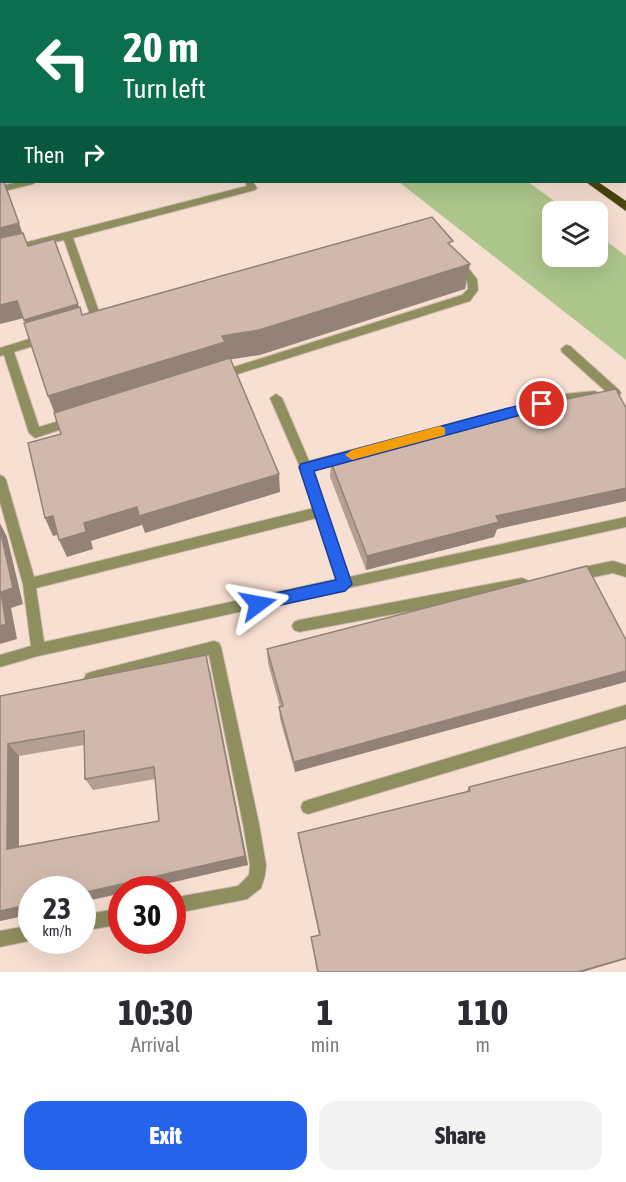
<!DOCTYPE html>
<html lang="en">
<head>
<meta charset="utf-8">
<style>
  :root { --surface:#fff; --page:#f2f2f3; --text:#2b2b33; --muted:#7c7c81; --accent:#2563eb }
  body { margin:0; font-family:"Asap Condensed",sans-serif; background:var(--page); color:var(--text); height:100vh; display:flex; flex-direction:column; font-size:22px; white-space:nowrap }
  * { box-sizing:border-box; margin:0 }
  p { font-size:20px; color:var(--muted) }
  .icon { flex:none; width:33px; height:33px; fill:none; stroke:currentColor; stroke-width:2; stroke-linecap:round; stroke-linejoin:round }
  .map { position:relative; height:972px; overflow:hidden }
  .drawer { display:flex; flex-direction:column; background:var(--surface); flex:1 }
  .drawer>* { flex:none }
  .banner { position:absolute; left:0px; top:0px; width:627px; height:183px; box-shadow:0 6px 24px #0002; background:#0b6e4f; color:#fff; overflow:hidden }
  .fabs { position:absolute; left:542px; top:201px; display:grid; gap:12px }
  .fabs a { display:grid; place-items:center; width:66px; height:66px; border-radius:12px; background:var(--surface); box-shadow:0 6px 24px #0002; font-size:30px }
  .speed { position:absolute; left:18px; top:876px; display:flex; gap:12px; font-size:30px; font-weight:700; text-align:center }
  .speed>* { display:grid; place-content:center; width:78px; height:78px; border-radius:50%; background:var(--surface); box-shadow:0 6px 24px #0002; line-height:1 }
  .speed small { font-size:15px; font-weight:400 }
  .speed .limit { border:9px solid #d22; background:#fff; color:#111 }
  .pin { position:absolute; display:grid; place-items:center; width:51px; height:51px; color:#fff; margin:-26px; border:3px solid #fff; border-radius:50%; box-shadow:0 2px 6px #0007 }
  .me { position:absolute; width:66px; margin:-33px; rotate:77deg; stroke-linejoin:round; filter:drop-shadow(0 0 4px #0008) }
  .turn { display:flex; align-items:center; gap:21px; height:126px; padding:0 24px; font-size:27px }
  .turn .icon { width:78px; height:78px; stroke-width:2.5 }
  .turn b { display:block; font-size:42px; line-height:51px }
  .then { display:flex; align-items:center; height:57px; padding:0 24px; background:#0003; gap:12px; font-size:22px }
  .eta { display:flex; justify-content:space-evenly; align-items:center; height:102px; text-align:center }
  .eta b { font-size:36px; font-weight:800; line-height:42px }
  .cta { display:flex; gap:12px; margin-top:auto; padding:12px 24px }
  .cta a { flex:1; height:69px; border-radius:18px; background:var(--accent); color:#fff; font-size:24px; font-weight:800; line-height:69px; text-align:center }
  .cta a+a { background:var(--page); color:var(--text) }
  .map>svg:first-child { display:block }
  .green { fill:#adc68b }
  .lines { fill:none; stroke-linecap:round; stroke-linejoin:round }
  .service-casing { stroke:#d1bcb0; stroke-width:2 }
  .minor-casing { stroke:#d1bcb0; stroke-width:2 }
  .primary-casing { stroke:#d1bcb0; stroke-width:1 }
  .path { stroke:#aa988e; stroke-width:3; stroke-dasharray:1 3; stroke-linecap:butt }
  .service { fill:#8e8e5f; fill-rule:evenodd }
  .minor { fill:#8e8e5f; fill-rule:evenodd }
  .primary { fill:#47460e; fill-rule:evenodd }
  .wall { fill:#b39f94; fill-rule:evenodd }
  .shaded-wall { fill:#928278 }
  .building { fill:#d0b9ac; stroke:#928278; stroke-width:1.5; fill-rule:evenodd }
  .route { fill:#2563eb; stroke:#184099; stroke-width:1.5 }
  .slow { fill:#f59e0b }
</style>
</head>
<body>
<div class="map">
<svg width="626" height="972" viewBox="0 0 626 972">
  <rect width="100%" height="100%" fill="#f7dfd1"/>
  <polygon class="green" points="399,182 528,182 568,211 552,212 552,256 597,256 597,234 626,256 626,360"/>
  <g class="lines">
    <defs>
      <g id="service">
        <polygon points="49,0 62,0 61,2"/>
        <polygon points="354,0 362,0 363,2 355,2"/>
        <polygon points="0,12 2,12 0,17"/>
      </g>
      <g id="minor">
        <polygon points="19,182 35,182 33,184 0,192 0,186"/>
        <polygon points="245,182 253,182 257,188 255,190 73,238 103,323 102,326 98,327 93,323 64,240 0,255 0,249 247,186"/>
        <polygon points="457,258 461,259 477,279 478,290 470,301 222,379 217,375 218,372 462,295 468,289 467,280 452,261"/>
        <polygon points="45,334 50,338 49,341 14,352 39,427 73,417 79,421 77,424 35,438 29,433 4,355 0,356 0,348"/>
        <polygon points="566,345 570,346 619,390 621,393 619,396 611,396 562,352 561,349"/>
        <polygon points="595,391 601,395 595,399 564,402 530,411 524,407 526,404 564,394"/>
        <path d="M276,394L282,398L309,461L502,411L508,415L502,419L313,470L349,577L626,517V527L38,656L0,667V655L31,646L23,584L0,502V475L4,477L6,480L34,577L314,508L300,467L270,398ZM317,518L337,579L44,642L36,588Z"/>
        <polygon points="613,561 626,565 626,577 613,573 574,581 569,579 568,575 569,571 574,569"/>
        <polygon points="522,578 527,580 528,584 527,588 522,590 299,632 294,630 292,626 294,622 299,620"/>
        <polygon points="214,641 219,643 221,647 259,824 266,865 265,875 261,888 247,899 172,914 172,898 238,886 249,875 250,865 243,824 209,655 91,686 86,684 84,679 86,674 91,672"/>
        <polygon points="626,705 626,719 308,814 303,812 301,807 303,802 308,800"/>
        <polygon points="122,908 122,924 82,931 82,915"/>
        <polygon points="32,925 32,940 33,940 0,947 0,931"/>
      </g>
      <g id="primary">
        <polygon points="320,0 331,0 332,2 321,2"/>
        <polygon points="385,0 395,0 396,2 386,2"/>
        <polygon points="586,182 598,182 626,201 626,211"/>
      </g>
    </defs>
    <use href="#service" class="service-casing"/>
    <use href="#minor" class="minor-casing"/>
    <use href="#primary" class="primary-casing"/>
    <polyline class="path" points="293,0 296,2"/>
    <use href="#service" class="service"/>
    <use href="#minor" class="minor"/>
    <use href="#primary" class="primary"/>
  </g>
  <g class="wall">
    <polygon points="626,408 626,501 497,529 494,537 366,570 330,477 331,462 486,424 488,415"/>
    <polygon points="587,566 295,772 280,719 279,707 280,707 268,663 267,649"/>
    <path d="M210,670L248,865L122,890V893L82,902L32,890V914L0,921V696ZM84,745L85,779L93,790L155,779L159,821L19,846V756Z"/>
    <polygon points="469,787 626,959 582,972 317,972 311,937 319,935 299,840 298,833 466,792"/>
  </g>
  <g class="shaded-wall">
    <polygon points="19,223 25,240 0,247 0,228"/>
    <polygon points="470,264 465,289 260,355 227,360 57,419 48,396 222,336"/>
    <polygon points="17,301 24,318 0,324 0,305"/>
    <polygon points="78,304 83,321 30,337 24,320"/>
    <polygon points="279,474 280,492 145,533 139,516"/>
    <polygon points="626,488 626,501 497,529 494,537 366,570 367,556 496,516"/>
    <polygon points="137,507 142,525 91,541 93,549 67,557 59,540 84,523"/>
    <polygon points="53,516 61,534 53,536 45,518"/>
    <polygon points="0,523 7,537 23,604 11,608 17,639 0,644"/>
    <polygon points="206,655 248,865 139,890 122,890 122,893 82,902 82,893 245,856"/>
    <polygon points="626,671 626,682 295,772 294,762"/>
    <polygon points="8,744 19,756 19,858 7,849"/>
    <polygon points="32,904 32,914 0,921 0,911"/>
    <polygon points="626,958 626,959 582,972 578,972"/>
  </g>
  <g class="building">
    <polygon points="544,0 626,0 626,15 626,2 540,2"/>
    <polygon points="0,175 2,175 2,182 4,182 19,223 0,228"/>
    <polygon points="432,217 453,241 448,243 470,264 259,330 222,336 225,342 48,396 24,323 80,307 82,315"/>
    <polygon points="23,233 28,246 54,239 78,304 24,320 17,301 0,305 0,238"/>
    <polygon points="230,358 279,474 139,516 137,507 84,523 86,532 59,540 53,516 45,518 28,443 61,434 54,413"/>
    <polygon points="616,389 626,408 626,488 496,516 499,522 367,556 331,462 492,422 488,415"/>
    <polygon points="0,529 13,588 1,592 6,624 0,626"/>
    <polygon points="587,566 626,640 626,671 294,762 279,707 283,706 267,649"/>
    <path d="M206,655L245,856L82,893V890H32V904L0,911V696ZM84,731L85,779L154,767L159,821L7,849L8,744Z"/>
    <polygon points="626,747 626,958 578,972 318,972 311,937 320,935 298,833 470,791 469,787"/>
  </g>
  <polygon class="route" points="542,399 547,401 547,408 314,471 352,584 345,591 258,610 253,608 251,604 258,597 336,580 299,467 301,464"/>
  <polygon class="slow" points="440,426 445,428 445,435 352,460 345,455 352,450"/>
</svg>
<div class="fabs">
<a><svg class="icon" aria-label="layers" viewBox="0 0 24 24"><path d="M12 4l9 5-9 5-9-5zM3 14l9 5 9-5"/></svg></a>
</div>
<div class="speed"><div>23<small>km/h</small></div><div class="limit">30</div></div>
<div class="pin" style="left:542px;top:404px;background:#d93025"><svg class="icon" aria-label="arrive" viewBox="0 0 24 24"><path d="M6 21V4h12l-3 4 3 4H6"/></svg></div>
<svg class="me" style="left:258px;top:604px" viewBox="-20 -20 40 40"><path d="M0-17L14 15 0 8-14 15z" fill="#2563eb" stroke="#fff" stroke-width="4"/></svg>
<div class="banner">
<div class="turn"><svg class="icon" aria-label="left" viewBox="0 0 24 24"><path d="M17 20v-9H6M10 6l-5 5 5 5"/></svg><div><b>20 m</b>Turn left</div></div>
<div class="then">Then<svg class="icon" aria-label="right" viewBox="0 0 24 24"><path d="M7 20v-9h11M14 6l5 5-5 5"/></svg></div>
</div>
</div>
<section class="drawer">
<div class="eta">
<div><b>10:30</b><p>Arrival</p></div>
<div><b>1</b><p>min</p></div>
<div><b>110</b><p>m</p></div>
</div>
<div class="cta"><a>Exit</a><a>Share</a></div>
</section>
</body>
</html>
